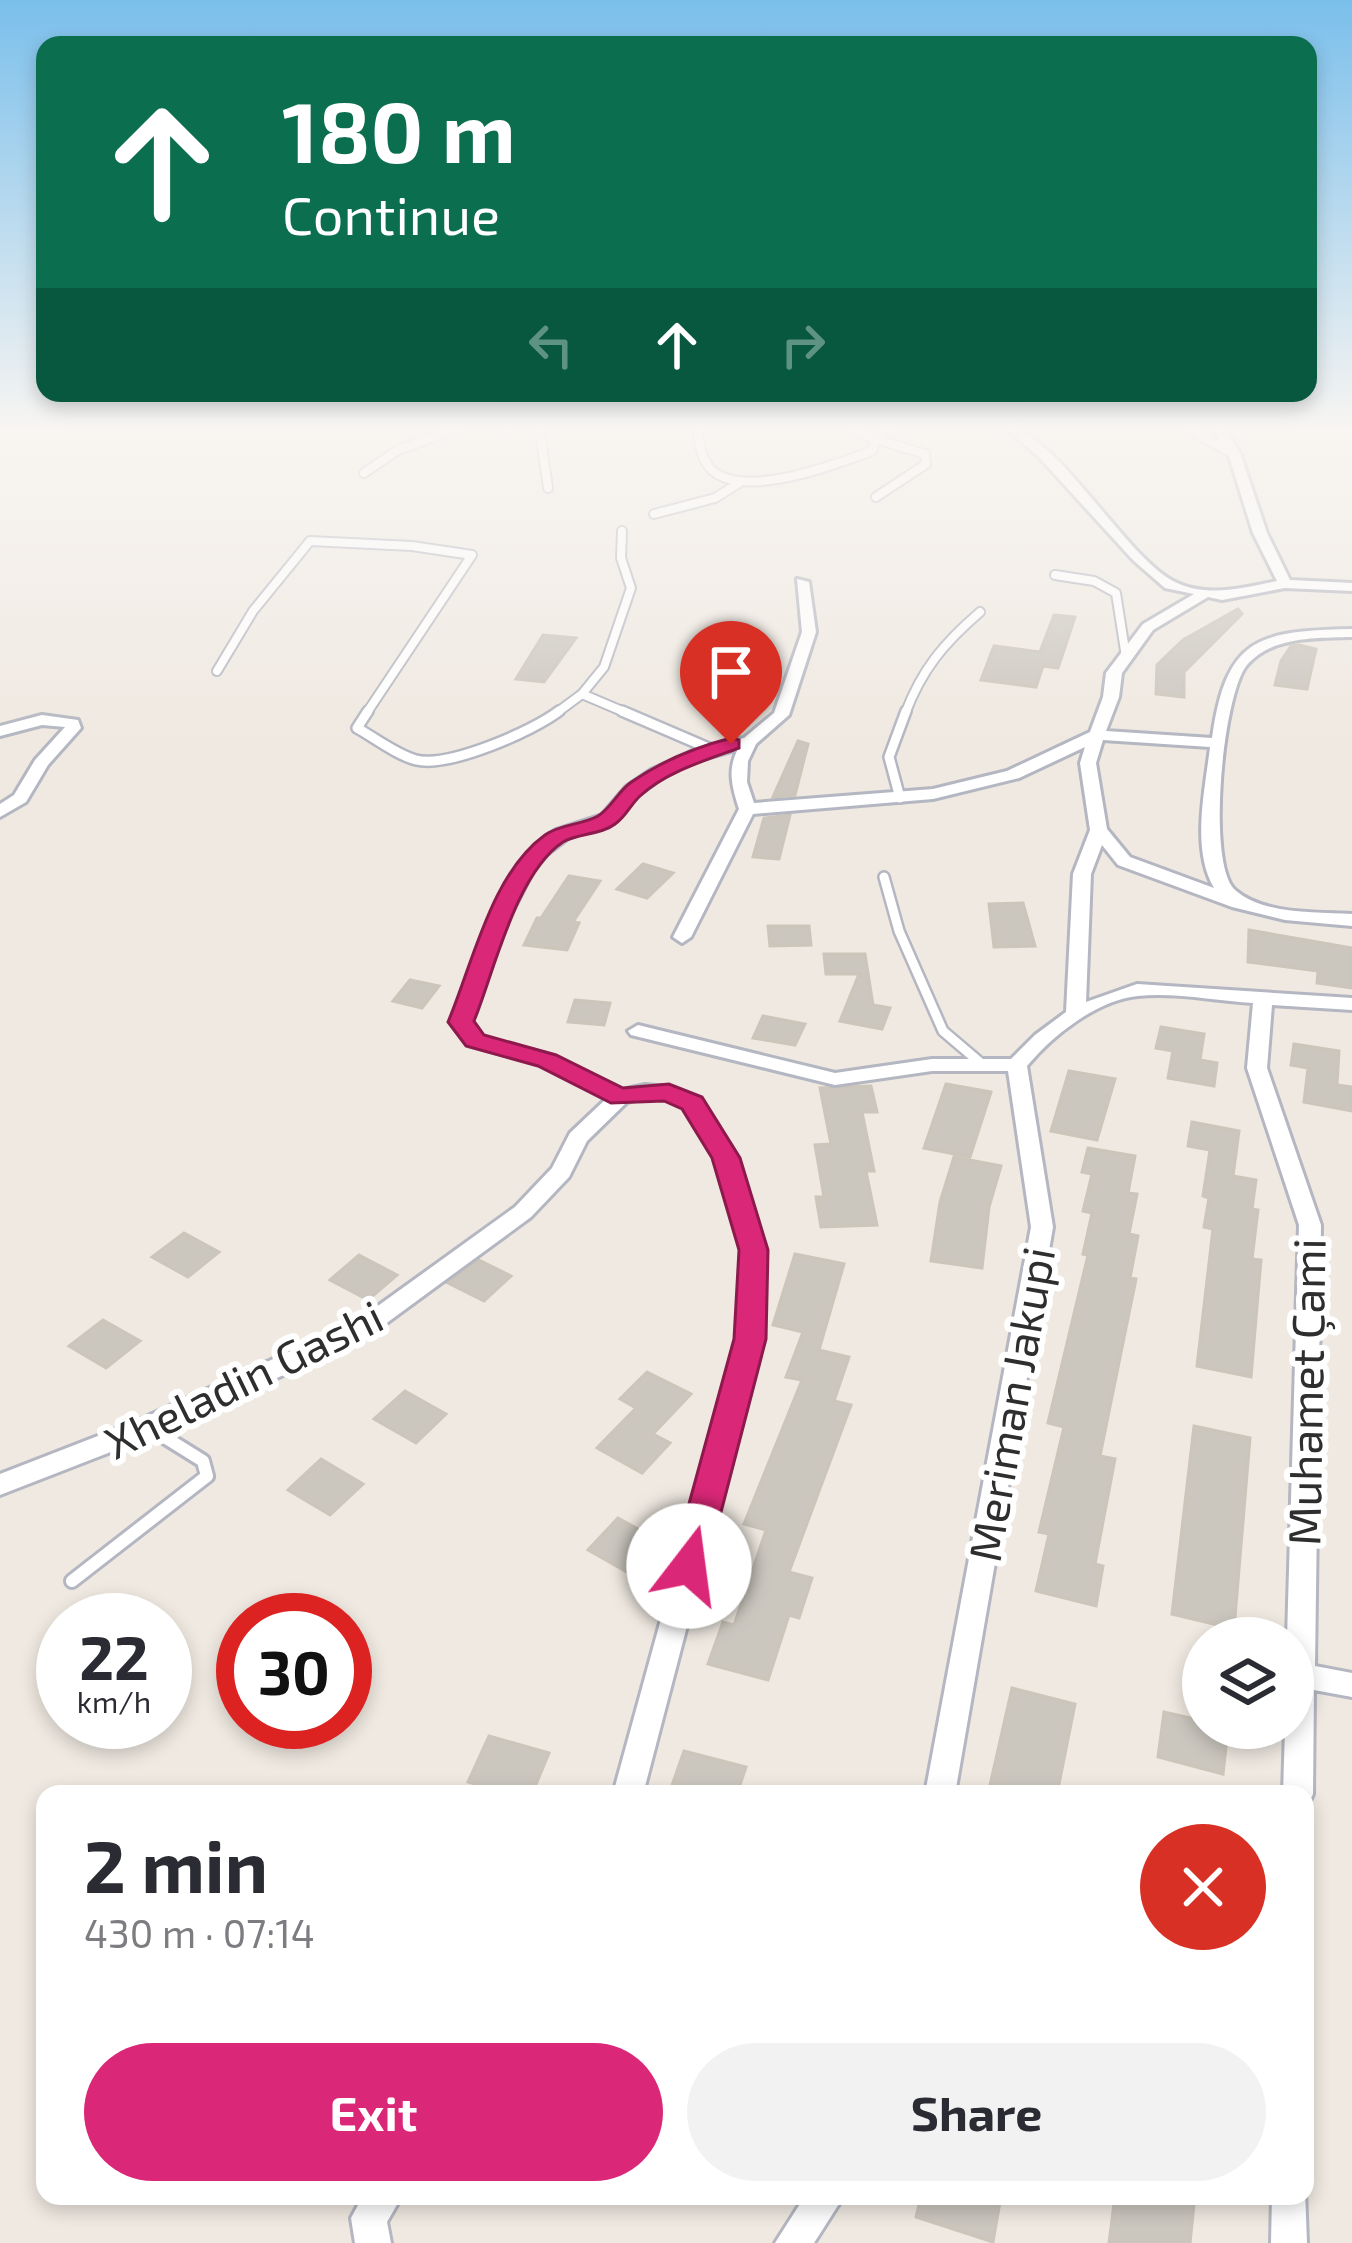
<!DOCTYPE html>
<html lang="en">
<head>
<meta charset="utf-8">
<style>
  :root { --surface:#fff; --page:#f2f2f3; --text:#2b2b33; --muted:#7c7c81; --accent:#db2777 }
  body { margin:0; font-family:"Exo 2",sans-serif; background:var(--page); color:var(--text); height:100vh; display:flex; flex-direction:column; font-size:45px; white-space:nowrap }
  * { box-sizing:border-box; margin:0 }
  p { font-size:39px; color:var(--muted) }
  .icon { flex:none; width:66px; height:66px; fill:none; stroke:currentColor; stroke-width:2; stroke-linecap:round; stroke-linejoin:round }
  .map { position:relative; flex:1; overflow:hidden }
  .details { position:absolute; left:36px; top:1785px; width:1278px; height:420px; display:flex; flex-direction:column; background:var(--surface); border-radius:24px; box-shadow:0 6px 18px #0003 }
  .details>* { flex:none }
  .top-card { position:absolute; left:36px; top:36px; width:1281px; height:366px; border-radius:24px; box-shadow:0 6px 18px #0003; background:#0b6e4f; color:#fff; overflow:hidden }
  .fabs { position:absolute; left:1182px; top:1617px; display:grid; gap:24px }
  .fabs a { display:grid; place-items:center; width:132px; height:132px; border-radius:50%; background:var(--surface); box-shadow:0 6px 18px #0003; font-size:60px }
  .speed { position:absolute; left:36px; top:1593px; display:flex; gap:24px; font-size:60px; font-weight:700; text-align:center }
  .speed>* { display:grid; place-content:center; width:156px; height:156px; border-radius:50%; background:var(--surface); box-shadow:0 6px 18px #0003; line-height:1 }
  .speed small { font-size:30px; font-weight:400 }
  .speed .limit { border:18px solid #d22; background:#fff; color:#111 }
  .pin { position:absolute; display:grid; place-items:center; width:102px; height:102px; color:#fff; margin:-123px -51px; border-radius:50% 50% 50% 0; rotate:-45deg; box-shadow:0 0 12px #0007 }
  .pin .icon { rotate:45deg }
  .me { position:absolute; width:132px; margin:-66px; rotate:15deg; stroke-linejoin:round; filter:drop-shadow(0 0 9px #0008) }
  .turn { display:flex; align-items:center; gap:42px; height:252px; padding:0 48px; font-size:54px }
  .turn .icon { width:156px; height:156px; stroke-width:2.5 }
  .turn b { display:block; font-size:84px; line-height:102px }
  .lanes { display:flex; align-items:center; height:114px; padding:0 48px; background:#0003; justify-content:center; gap:60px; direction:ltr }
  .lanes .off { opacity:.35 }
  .round { display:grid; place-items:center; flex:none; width:126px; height:126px; border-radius:63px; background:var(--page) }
  .summary { display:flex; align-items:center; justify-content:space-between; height:204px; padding:0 48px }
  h1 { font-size:72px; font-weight:700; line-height:90px }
  .button { display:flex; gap:24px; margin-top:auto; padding:24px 48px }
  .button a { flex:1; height:138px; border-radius:72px; background:var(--accent); color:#fff; font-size:48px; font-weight:700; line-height:138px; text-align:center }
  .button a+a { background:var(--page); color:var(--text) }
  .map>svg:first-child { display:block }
  .building { fill:#cbc7bf; stroke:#cbc5ba; stroke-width:3 }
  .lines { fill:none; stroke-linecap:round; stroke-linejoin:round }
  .lane-far2-casing { stroke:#b4b7c1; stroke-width:12 }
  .lane-far1-casing { stroke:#b4b7c1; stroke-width:14 }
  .lane-casing { stroke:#b4b7c1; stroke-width:18 }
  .street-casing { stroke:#b4b7c1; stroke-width:6 }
  .lane-far2 { stroke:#fff; stroke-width:8 }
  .lane-far1 { stroke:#fff; stroke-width:9 }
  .lane { stroke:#fff; stroke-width:12 }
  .street { fill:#fff; fill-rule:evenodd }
  .route { fill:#db2777; stroke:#8e194d; stroke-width:3 }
  .labels { text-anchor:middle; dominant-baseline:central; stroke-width:12; stroke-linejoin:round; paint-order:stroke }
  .street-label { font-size:45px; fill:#2e2e2e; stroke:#fff }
</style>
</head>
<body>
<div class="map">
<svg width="1352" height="2243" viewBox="0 0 1352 2243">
  <rect width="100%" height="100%" fill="#efe9e1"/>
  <g class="building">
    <polygon points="1238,609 1242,614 1184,672 1184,697 1156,694 1157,665 1183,640"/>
    <polygon points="1054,615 1075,617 1058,668 1043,666 1036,687 981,680 994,646 1040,652"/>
    <polygon points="543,635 576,638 544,682 516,679"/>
    <polygon points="1299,645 1316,649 1307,689 1275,685 1281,661 1291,646"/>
    <polygon points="798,741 808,744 795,795 773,797"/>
    <polygon points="790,815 779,859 753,857 764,818"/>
    <polygon points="643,864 673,873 647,898 617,889"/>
    <polygon points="569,876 600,881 573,922 579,923 567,950 524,945 537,918 541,918"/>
    <polygon points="1023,903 1035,946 994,947 989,904"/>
    <polygon points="768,926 809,926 811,945 770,946"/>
    <polygon points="1249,930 1352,948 1352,988 1317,983 1318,971 1248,962"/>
    <polygon points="824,954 865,954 873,1005 890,1008 882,1029 840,1021 859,974 826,974"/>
    <polygon points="410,980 439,986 422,1008 393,1001"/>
    <polygon points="575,1000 610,1003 604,1025 568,1022"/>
    <polygon points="763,1016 805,1024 795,1045 753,1038"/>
    <polygon points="1161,1027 1204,1034 1200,1060 1217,1063 1214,1086 1168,1078 1173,1051 1156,1048"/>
    <polygon points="1294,1044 1339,1051 1337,1085 1352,1087 1352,1111 1304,1102 1308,1068 1291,1065"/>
    <polygon points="1069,1071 1115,1079 1097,1140 1051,1131"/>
    <polygon points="946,1084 991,1092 970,1157 924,1148"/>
    <polygon points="871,1086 877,1112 862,1112 874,1171 866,1171 877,1225 821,1227 816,1197 824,1197 815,1145 831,1144 820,1088"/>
    <polygon points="1192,1122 1239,1131 1233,1176 1256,1180 1252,1209 1258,1210 1252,1259 1261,1260 1251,1377 1197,1366 1213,1229 1204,1227 1209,1198 1203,1196 1210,1150 1188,1146"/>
    <polygon points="1088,1148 1135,1156 1128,1193 1137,1194 1129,1234 1138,1236 1130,1278 1136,1279 1100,1456 1115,1459 1095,1564 1103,1566 1096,1606 1036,1591 1049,1534 1039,1532 1064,1427 1048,1423 1088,1255 1083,1254 1092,1213 1083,1211 1092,1174 1082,1172"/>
    <polygon points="954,1157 1001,1166 989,1207 982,1268 931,1261 940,1202"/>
    <polygon points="184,1233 219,1252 188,1277 152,1257"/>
    <polygon points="795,1254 844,1264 819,1350 849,1357 834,1401 851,1405 789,1572 812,1578 799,1618 789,1615 768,1680 708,1664 723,1622 734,1625 766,1530 744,1524 802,1380 786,1377 803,1332 773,1325"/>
    <polygon points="359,1255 397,1275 368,1300 330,1280"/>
    <polygon points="479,1260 511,1276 484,1301 448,1283"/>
    <polygon points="103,1320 140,1341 106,1368 69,1346"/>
    <polygon points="647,1372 691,1394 653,1434 670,1443 642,1473 597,1448 636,1408 620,1399"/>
    <polygon points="405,1391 446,1414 416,1443 374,1419"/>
    <polygon points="1194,1426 1250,1438 1234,1629 1172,1614"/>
    <polygon points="321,1459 363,1484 330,1515 288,1490"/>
    <polygon points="618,1518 665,1544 636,1577 588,1550"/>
    <polygon points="1012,1688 1075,1704 1057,1794 988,1794"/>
    <polygon points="1164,1712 1203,1721 1203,1728 1228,1728 1223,1774 1158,1757"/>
    <polygon points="489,1736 549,1753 532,1794 511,1794 468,1782"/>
    <polygon points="684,1751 746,1767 737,1794 669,1794"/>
    <polygon points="921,2196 1001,2196 993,2242 916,2217"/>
    <polygon points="1115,2196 1168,2196 1194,2204 1190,2243 1109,2243"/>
  </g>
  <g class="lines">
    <defs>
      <g id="lane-far2">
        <polyline points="539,426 548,488"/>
        <path d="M697,426C699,441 700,460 713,471C746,499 837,464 872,451L876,439L892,426"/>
        <polyline points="849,426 866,436 925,454 926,464 876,497"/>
        <polyline points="1183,426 1235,455"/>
        <polyline points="364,473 398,450 464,426"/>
        <polyline points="654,514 715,498 739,483"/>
        <polyline points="622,531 621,558 631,588 604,667 582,694 629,714"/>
        <polyline points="1055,575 1094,581 1116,593 1126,657"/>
        <polyline points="217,671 253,611 310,541 412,546 472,555 366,714"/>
        <polyline points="555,714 582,694"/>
        <path d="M905,714C922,669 944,643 980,612"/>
      </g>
      <g id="lane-far1">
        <path d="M368,711L357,728C375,738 397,755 416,760C449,768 533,731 559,711"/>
        <polyline points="622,711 713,750"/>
        <polyline points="900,798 889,757 906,711"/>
        <polyline points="884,877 899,931 943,1031 983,1065"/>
      </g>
      <polyline id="lane" points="72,1581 207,1476 203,1461 150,1428"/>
      <g id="street">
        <path d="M1003,426C1053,426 1125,558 1175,582C1207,598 1244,588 1277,581L1253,533L1228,453L1211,426H1223L1240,453L1267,533L1290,580L1352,583V591L1285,588L1222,600L1208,597L1153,630L1122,673L1119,697L1106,731L1212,738C1226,638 1257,631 1352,629V637C1317,638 1272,636 1247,665C1223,693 1206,864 1235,890C1264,915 1316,912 1352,914V926L1285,920L1232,907L1118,865L1102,845L1091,874L1086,1002L1137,984L1352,998V1010L1272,1005L1267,1068L1321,1225L1315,1666L1352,1673V1697L1314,1690L1313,1794L1309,1803L1305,1805V1794H1283L1285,1728H1293V1638H1287L1299,1225L1247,1068L1253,1003C1218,1001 1173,992 1138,996C1097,1000 1053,1035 1027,1066L1053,1227L955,1794H925L1031,1227L1008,1071H932L835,1085L631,1035L628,1031L638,1025L835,1073L932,1059H1011L1035,1035L1066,1012L1073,874L1090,830L1080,763L1085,747L1019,778L933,799L753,814L691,937L682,943L673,937L739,809C732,787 727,770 738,749L693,762L663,777L638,795L614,823L568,838L547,854L533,871L507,922L471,1022L482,1037L554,1056L622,1090L645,1085L669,1087L699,1098L737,1158L765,1250L762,1339L643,1794H613L738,1339L743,1250L715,1158L684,1107L665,1099L645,1097L627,1102L587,1141L569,1177L531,1217L373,1333L157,1434L0,1495V1474L139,1420L357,1321L515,1207L552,1168L570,1133L607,1098L540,1064L468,1045L451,1022L489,922L517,870L534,846L556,830L602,815L626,787L651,770L697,749L744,738L774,713L802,632L797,579L809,582L816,632L789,715L756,744L748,761L747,782L754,803L933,789L1007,771L1090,732L1103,697L1106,673L1143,624L1194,594L1165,588L1133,560L1038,456ZM1103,740L1210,747C1205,790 1191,849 1214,888L1130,857L1107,829L1096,763Z"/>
        <polygon points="42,715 78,720 81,728 48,765 26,802 0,817 0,804 14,795 35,760 65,727 42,725 0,736 0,726"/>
        <polygon points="1305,2190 1307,2243 1271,2243 1272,2196 1305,2196"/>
        <polygon points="363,2196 402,2196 387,2222 391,2243 355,2243 351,2218"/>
        <polygon points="805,2196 844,2196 814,2243 775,2243"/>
      </g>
    </defs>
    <use href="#lane-far2" class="lane-far2-casing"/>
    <use href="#lane-far1" class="lane-far1-casing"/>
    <use href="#lane" class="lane-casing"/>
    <use href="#street" class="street-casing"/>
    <use href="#lane-far2" class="lane-far2"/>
    <use href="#lane-far1" class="lane-far1"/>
    <use href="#lane" class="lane"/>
    <use href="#street" class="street"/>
  </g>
  <linearGradient id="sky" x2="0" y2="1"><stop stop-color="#7abfeb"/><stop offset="0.58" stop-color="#f8f5f2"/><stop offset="1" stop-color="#f8f5f2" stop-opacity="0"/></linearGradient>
  <rect width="1352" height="740" fill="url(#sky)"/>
  <path class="route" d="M731,738L739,740V748C706,760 666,772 640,796C631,804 625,818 615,824C601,835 578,833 563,842C516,873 494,972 474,1021L484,1035L556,1055L623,1088L669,1084L702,1097L740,1158L768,1250L766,1339L707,1566L701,1576L689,1580L677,1576L672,1566L734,1339L739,1250L712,1158L682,1109L664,1101L611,1103L538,1066L466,1046L448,1022C473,963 491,874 545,835C560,824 582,825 598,816C610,809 618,792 630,783C660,762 696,747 731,738Z"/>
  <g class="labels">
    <g class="street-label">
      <text transform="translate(243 1378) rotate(-26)">Xheladin Gashi</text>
      <text transform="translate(1305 1392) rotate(-89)">Muhamet Çami</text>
      <text transform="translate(1010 1404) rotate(-80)">Meriman Jakupi</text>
    </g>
  </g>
</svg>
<div class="fabs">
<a><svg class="icon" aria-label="layers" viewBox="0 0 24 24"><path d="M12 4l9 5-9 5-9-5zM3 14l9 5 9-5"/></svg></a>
</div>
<div class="speed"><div>22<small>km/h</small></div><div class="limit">30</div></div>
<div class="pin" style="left:731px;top:744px;background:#d93025"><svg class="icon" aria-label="arrive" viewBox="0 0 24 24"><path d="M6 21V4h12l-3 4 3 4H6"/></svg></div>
<svg class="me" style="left:689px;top:1566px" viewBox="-20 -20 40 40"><circle r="19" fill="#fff"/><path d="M0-13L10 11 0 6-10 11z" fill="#db2777"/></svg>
<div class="top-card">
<div class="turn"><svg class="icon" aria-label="ahead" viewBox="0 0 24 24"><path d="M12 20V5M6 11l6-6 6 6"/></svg><div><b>180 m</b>Continue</div></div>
<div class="lanes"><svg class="icon off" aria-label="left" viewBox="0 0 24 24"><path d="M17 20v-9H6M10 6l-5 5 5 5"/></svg><svg class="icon" aria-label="ahead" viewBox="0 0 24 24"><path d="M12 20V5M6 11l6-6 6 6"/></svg><svg class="icon off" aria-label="right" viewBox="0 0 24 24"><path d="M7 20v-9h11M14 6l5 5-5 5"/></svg></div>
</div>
<section class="details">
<div class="summary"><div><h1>2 min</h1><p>430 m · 07:14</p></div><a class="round" style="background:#d93025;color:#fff"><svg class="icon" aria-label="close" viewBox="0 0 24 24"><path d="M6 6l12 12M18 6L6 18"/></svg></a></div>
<div class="button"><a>Exit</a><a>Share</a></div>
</section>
</div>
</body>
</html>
